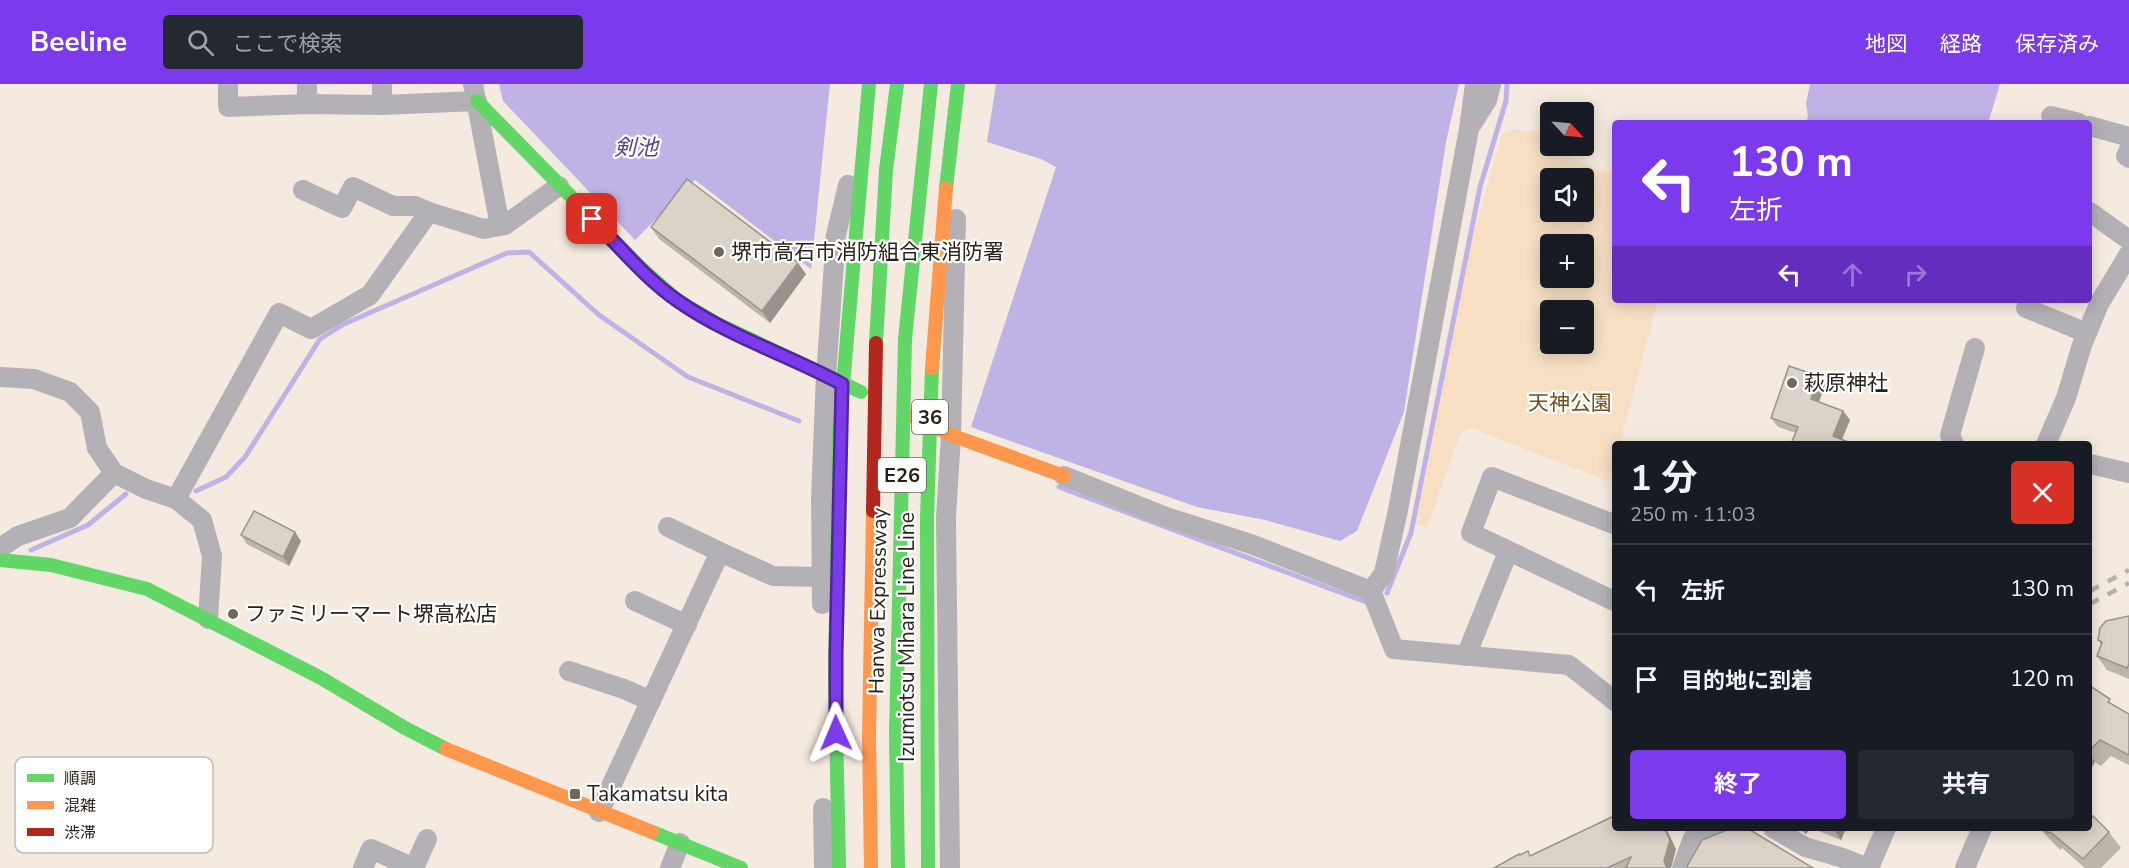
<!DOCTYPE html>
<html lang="ja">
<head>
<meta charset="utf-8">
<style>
  :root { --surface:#171b24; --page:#242831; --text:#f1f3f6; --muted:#9ea1a6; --line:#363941; --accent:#7c3aed }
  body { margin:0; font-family:"Nunito Sans","Noto Sans JP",sans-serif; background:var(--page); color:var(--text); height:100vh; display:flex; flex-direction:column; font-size:22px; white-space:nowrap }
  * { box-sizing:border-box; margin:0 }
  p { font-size:20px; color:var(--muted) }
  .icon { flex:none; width:33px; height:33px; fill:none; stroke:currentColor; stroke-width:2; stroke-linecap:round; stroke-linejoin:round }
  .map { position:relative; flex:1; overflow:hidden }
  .side { position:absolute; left:1612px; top:357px; width:480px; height:390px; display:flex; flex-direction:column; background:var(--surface); border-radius:6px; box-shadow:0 3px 15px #0003 }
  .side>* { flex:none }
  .guide { position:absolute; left:1612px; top:36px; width:480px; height:183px; border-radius:6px; box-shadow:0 3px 15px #0003; background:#7c3aed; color:#fff; overflow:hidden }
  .needle { width:39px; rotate:116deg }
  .fabs { position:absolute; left:1540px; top:18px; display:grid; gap:12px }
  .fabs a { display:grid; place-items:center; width:54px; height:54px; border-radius:6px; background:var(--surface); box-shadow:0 3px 15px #0003; font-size:30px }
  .pin { position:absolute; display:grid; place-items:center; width:51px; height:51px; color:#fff; margin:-26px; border-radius:12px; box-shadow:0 3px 9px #0006 }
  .me { position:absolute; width:66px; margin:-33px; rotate:359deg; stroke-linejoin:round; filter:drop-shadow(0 0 4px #0008) }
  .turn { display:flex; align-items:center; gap:21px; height:126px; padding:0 18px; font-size:27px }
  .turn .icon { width:78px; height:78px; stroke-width:2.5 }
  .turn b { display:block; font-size:42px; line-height:51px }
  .lanes { display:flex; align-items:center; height:57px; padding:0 18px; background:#0003; justify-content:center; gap:30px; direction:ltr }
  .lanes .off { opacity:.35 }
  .round { display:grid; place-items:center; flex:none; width:63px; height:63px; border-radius:6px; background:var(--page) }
  .summary { display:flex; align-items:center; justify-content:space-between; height:102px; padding:0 18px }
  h1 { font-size:36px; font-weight:700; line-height:45px }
  .action { display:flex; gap:12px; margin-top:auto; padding:12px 18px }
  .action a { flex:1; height:69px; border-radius:6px; background:var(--accent); color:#fff; font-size:24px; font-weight:700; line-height:69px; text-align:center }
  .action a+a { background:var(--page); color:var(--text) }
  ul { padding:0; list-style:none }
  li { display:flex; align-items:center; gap:18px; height:90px; padding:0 18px; border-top:2px solid var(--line) }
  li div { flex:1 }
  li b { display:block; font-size:22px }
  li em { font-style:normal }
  header { display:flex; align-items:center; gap:36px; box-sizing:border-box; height:84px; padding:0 30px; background:var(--accent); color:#fff }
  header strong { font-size:28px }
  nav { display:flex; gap:33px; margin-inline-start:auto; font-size:21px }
  .search { width:420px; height:54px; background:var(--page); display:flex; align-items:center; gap:15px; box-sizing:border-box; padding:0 21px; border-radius:6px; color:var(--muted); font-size:22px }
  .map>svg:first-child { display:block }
  .green { fill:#f7dfc4; fill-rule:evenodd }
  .water { fill:#bfb3e5 }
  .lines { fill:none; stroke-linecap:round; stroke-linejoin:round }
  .stream { stroke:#bfb3e5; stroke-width:5 }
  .street { stroke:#b4b1b6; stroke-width:20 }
  .fast { stroke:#63d668; stroke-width:14 }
  .slow { stroke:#ff974d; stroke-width:14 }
  .rail { stroke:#b7b0ad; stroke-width:4.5; stroke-dasharray:10 10; stroke-linecap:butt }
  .fast-bridge { stroke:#63d668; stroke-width:14 }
  .slow-bridge { stroke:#ff974d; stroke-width:14 }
  .jam-bridge { stroke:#b3261e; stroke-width:14 }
  .wall { fill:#bcb5ac }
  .shaded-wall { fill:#99938c }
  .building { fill:#dbd2c8; stroke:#99938c; stroke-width:1.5 }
  .route-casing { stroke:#51269a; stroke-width:15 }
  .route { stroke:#7c3aed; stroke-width:10 }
  .poi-dot { fill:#70675d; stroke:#fff; stroke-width:2 }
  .labels { text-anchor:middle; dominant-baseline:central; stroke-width:4.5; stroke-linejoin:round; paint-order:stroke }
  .shield { fill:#fff; stroke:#69645d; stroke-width:1.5 }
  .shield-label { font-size:20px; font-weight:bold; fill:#292117 }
  .poi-label { font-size:21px; fill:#292117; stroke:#fff; text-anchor:start }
  .park-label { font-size:21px; fill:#734e19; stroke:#fff }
  .street-label { font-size:21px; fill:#292117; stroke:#fff }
  .water-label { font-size:22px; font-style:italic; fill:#553e97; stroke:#fff }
  .key { fill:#fff; stroke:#bfbcb9; stroke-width:1.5 }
  .key-label { font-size:16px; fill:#292117 }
</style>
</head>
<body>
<header>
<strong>Beeline</strong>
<div class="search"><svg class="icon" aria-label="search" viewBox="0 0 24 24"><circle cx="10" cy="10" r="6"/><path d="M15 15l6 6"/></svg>ここで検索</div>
<nav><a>地図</a><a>経路</a><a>保存済み</a></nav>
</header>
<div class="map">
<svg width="2129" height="784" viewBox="0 0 2129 784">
  <rect width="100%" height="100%" fill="#f4eadf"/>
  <path class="green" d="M1511,45L1544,48L1551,62H1558L1581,79L1615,91L1616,216H1658L1620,360H1616L1615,376L1610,398L1471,344L1461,349L1427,443L1416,441L1470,163L1502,50ZM1551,94H1584V128H1551ZM1551,160H1584V194H1551ZM1551,226H1584V260H1551Z"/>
  <g class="water">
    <polygon points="499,0 830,0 811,185 695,96 635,156 503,17"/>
    <polygon points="996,0 1459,0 1446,58 1404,328 1357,447 1340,457 1265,436 1197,423 971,343 1056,83 1041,75 987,58"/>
    <polygon points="1810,0 2000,0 1988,39 1805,39 1808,33 1806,19"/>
  </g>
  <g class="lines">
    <g class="stream">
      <polyline points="1059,403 1366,518"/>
      <polyline points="196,407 226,393 245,373 320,255 344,240 507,169 529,168 599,231 688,293 799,337"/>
      <polyline points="31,466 88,441 126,410"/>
      <polyline points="1387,509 1411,449 1480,103 1506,17 1507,0"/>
    </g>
    <g class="street">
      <polyline points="228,0 228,23 307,20 382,21 477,17"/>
      <polyline points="307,0 307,20"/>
      <polyline points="473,0 500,142"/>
      <polyline points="382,21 382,0"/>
      <polyline points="2051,32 2079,39"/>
      <polyline points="1472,40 1487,16 1491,0"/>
      <polyline points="2090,42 2129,53"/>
      <polyline points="2129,66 2126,72 2129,74"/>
      <polyline points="303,106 342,124 353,103 393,122 415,122 429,128"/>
      <polyline points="2090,128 2129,156"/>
      <polyline points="2026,224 2087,249"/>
      <polyline points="0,293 34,295 70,308 90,328 97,364 114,389 146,405 176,415 202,436 212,472 208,535"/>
      <polyline points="1954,360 1950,351 1975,264"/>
      <polyline points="2046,360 2066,314 2082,261 2099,220 2129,170"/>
      <polyline points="2090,380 2129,389"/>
      <polyline points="1064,392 1166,433 1251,460 1371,507 1394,565 1569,581 1616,618"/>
      <polyline points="176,415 279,229 311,245 370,211 429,128 484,145 505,141 559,102"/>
      <polyline points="1616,441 1492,393 1471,449 1616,518"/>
      <polyline points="668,443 720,468"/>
      <polyline points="0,464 18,452 70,434 114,389"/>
      <polyline points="1371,507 1384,489 1398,426 1469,45 1475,0"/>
      <polyline points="635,517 687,541"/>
      <polyline points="822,520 821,414 826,291 836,151 848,101"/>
      <polyline points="1466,572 1508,468"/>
      <polyline points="569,587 624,605 651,617"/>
      <polyline points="823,724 824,784"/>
      <polyline points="599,728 720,468 773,492 822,493"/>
      <polyline points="1773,744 1805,763 1843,774 1868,784"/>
      <polyline points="363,784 371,765 414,784 427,755"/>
      <polyline points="670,784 680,759"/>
      <polyline points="950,784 946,434 951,351 956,135"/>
      <polyline points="1682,784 1693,754 1715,744"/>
      <polyline points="1869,784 1886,744"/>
      <polyline points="1965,784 1982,744"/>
    </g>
    <g class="fast">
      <polyline points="477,17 641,184 677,216 716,239 861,308"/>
      <polyline points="946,104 958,0"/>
      <polyline points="0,476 51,481 147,505 321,594 405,644 446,665"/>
      <polyline points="652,748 741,784"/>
      <polyline points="839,784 835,592 839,347 869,0"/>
      <polyline points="928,784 927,434 932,284"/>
    </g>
    <g class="slow">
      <polyline points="932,284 946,104"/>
      <polyline points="912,332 951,351 1064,392"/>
      <polyline points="446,665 652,748"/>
    </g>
    <g class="rail">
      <polyline points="2090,507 2129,486"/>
      <polyline points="2090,520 2129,499"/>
    </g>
    <g class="fast-bridge">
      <polyline points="876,259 886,86 897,0"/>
      <polyline points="898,784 896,650 905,255 931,0"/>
    </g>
    <polyline class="slow-bridge" points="871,784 869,652 873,427"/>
    <polyline class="jam-bridge" points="873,427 876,259"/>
  </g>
  <g class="wall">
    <polygon points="651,143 806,190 770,239 659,155"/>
    <polygon points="1825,301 1819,318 1843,327 1850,336 1842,355 1848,358 1850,360 1791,360 1796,349 1778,343 1771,334"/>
    <polygon points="241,451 301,457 289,482 247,460"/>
    <polygon points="2129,532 2129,595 2107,586 2097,572 2101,560 2098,556"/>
    <polygon points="2090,602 2114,622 2129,630 2129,681 2111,672 2101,682 2095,678 2090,686"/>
    <polygon points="1796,744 1810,744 1806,750"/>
    <polygon points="1811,744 1846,744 1841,756"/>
    <polygon points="2039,744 2090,744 2109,748 2121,764 2101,784 2085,784 2062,764 2060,766"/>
    <polygon points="1676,765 1671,784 1494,784 1531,772"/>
  </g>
  <g class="shaded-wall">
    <polygon points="798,179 806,190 770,239 762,227"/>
    <polygon points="1818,292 1825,301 1817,323 1811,315"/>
    <polygon points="1843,327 1850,336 1840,360 1833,352"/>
    <polygon points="295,448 301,457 289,482 283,473"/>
    <polygon points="2090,671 2095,678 2090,686"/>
    <polygon points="1664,744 1666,744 1676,765 1671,784 1667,784 1664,777"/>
    <polygon points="1802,744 1810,744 1806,750"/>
    <polygon points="1836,744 1846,744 1841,756 1835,747"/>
  </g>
  <g class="building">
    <polygon points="687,95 798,179 762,227 651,143"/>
    <polygon points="1789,282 1818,292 1811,315 1843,327 1833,352 1848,358 1847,360 1791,360 1798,343 1771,334"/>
    <polygon points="254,427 295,448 283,473 241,451"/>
    <polygon points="2129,532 2129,580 2127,584 2097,572 2102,558 2098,556 2100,544 2106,537"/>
    <polygon points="2090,602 2110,615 2108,618 2129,630 2129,671 2100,656 2090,666"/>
    <polygon points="1616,731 1616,744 1664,744 1670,756 1664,777 1666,782 1668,784 1626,784 1631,773 1607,784 1494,784 1519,770 1520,771 1528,767 1530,772"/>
    <polygon points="2090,732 2092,734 2093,732 2109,748 2083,775 2050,748 2048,749 2043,744 2090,744"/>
    <polygon points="1732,744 1747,744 1813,784 1686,784 1702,756"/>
    <polygon points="1827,744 1836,744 1835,747"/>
  </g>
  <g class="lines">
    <defs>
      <path id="route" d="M592,135C619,162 646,195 678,217C728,252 788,271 842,300L836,570V649"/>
    </defs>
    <use href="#route" class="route-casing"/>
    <use href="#route" class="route"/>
  </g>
  <g class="poi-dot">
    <circle cx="719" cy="168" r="6"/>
    <circle cx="1792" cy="299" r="6"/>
    <circle cx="233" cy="530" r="6"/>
    <rect x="569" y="704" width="12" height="12" rx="3"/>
  </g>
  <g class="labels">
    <g class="shield">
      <rect x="912" y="316" width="36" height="34" rx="4.5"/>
      <rect x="878" y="374" width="48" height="34" rx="4.5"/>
    </g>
    <g class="shield-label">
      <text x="930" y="333">36</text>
      <text x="902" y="391">E26</text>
    </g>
    <g class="poi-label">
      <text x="731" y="168">堺市高石市消防組合東消防署</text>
      <text x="1804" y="299">萩原神社</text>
      <text x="245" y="530">ファミリーマート堺高松店</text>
      <text x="587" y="710">Takamatsu kita</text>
    </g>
    <g class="park-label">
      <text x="1570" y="319">天神公園</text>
    </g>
    <g class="street-label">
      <text transform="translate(878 517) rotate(-89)">Hanwa Expressway</text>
      <text transform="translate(907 553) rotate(-90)">Izumiotsu Mihara Line Line</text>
    </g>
    <g class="water-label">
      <text x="636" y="64">剣池</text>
    </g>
  </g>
  <rect x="15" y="673" width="198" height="96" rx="9" class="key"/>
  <rect x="27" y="690" width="27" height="8" fill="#63d668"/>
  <rect x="27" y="717" width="27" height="8" fill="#ff974d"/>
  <rect x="27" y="744" width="27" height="8" fill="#b3261e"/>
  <g class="key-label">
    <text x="64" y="700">順調</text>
    <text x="64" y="727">混雑</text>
    <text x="64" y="754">渋滞</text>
  </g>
</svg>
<div class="fabs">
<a><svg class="needle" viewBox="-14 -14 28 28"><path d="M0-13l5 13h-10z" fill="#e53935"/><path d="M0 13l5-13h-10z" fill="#9ea1a6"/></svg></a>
<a><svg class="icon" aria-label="sound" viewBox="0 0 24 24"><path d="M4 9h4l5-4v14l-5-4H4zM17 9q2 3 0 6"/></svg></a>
<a>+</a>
<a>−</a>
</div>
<div class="pin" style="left:592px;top:135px;background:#d93025"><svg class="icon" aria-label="arrive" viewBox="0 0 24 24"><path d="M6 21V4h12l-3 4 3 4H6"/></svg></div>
<svg class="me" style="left:836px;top:649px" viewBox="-20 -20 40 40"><path d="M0-17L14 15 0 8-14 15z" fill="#7c3aed" stroke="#fff" stroke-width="4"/></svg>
<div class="guide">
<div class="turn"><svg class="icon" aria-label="left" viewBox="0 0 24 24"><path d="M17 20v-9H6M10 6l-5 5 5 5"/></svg><div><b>130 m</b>左折</div></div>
<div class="lanes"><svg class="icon" aria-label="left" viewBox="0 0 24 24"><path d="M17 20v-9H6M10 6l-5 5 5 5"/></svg><svg class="icon off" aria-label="ahead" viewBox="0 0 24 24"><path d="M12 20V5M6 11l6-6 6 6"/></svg><svg class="icon off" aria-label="right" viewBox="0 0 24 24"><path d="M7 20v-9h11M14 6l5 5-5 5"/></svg></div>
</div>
<section class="side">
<div class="summary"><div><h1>1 分</h1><p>250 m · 11:03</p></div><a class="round" style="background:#d93025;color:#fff"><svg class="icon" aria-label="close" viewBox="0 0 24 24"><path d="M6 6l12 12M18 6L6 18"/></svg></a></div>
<ul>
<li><svg class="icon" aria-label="left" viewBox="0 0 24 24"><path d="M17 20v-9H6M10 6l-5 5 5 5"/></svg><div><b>左折</b></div><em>130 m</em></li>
<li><svg class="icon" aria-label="arrive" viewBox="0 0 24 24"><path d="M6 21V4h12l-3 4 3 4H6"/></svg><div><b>目的地に到着</b></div><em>120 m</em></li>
</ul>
<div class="action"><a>終了</a><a>共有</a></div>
</section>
</div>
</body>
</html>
